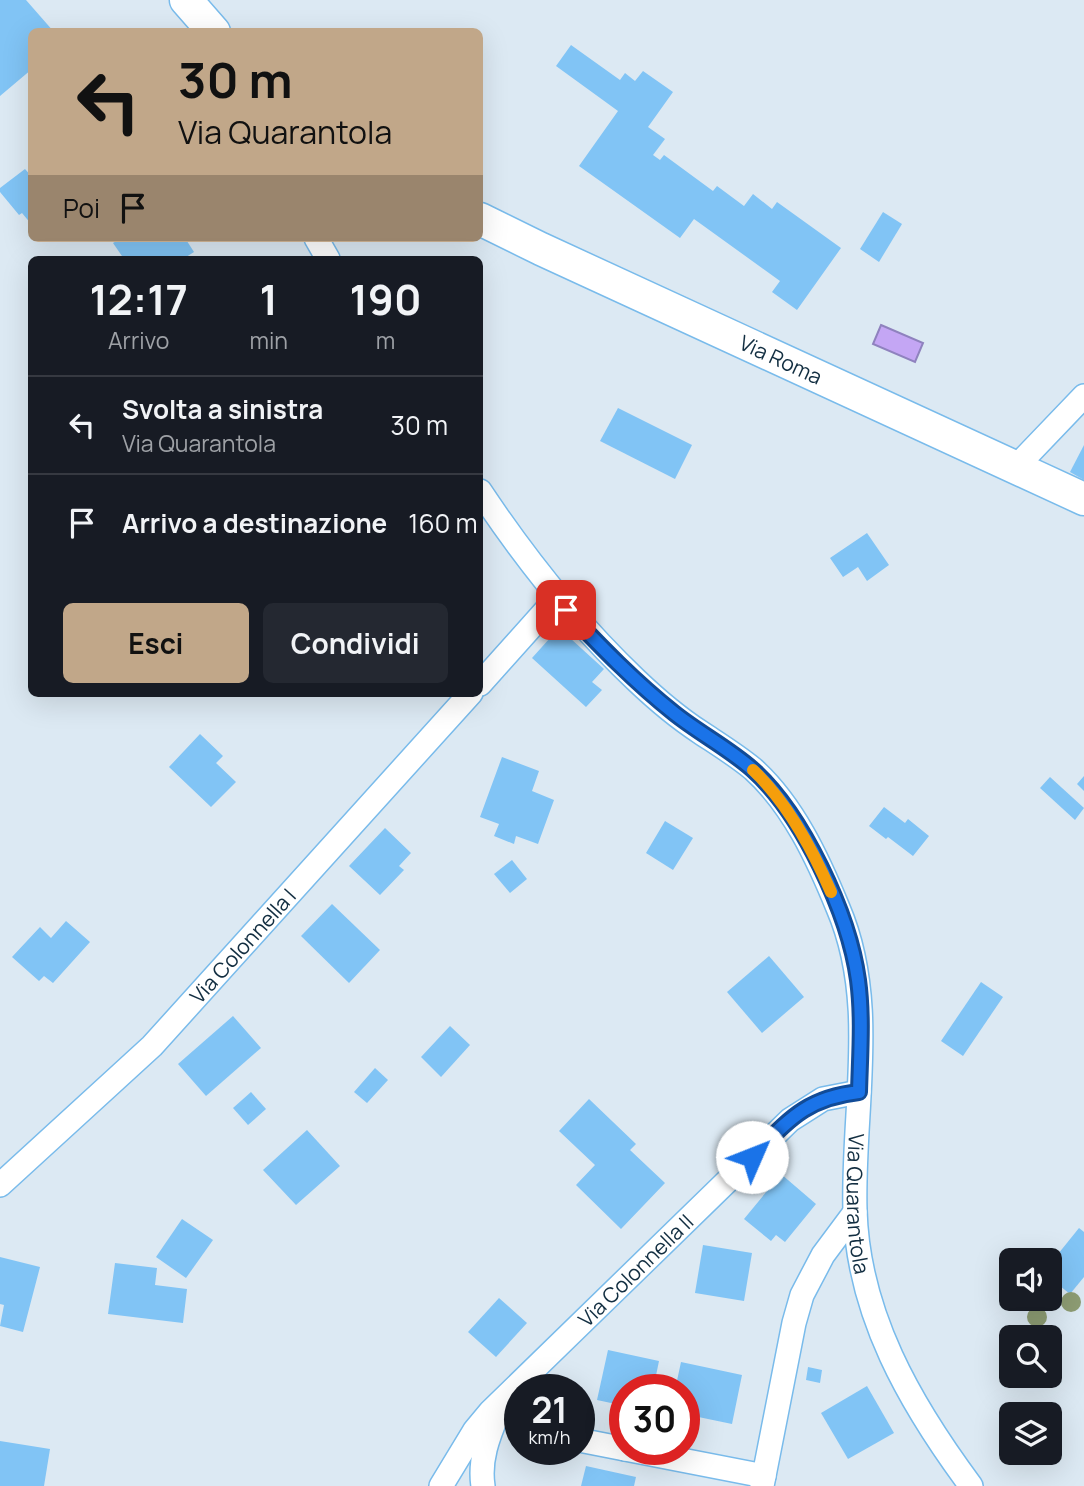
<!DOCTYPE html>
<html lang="it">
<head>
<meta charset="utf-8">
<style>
  :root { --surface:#171b24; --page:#242831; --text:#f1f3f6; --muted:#9ea1a6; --line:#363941; --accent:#c1a789 }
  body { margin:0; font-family:Manrope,sans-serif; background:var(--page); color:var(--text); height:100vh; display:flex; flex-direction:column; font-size:26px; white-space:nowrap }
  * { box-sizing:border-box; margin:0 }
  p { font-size:23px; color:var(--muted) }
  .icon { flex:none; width:38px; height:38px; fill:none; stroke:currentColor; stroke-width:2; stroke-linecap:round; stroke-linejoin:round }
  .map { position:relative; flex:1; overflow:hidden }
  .side { position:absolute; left:28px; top:256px; width:455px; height:441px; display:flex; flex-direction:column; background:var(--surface); border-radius:10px; box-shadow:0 7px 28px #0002 }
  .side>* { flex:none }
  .guide { position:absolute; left:28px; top:28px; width:455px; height:214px; border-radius:10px; box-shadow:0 7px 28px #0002; background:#c1a789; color:#111; overflow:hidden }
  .controls { position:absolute; left:999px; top:1248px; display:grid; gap:14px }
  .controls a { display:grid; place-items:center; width:63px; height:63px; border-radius:10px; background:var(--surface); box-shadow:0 7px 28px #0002; font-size:35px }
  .speed { position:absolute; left:504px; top:1374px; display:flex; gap:14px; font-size:35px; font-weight:700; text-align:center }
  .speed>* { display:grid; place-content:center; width:91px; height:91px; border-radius:50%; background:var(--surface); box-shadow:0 7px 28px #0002; line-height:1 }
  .speed small { font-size:18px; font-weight:400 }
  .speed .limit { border:10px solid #d22; background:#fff; color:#111 }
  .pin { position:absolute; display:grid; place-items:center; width:60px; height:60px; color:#fff; margin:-30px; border-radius:14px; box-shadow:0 4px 10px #0006 }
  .me { position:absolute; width:77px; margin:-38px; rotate:46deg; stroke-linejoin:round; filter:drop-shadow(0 0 5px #0008) }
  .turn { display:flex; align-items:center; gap:24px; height:147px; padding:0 35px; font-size:32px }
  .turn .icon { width:91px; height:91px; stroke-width:2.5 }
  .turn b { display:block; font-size:49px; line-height:60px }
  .then { display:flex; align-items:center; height:66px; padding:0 35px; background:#0003; gap:14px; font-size:26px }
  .eta { display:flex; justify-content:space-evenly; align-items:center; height:119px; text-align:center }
  .eta b { font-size:42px; font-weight:700; line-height:49px }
  .button { display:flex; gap:14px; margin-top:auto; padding:14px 35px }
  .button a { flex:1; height:80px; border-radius:10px; background:var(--accent); color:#111; font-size:28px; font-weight:700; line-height:80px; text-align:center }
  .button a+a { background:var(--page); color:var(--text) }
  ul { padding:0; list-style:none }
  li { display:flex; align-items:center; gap:21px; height:98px; padding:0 35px; border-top:2px solid var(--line) }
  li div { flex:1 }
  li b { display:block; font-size:26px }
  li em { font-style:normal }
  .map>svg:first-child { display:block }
  .water { fill:#c4a6f4; stroke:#8f82be; stroke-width:2 }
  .building { fill:#81c4f5 }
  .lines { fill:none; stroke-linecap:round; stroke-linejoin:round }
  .minor-casing { stroke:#79bbeb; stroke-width:26 }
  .secondary-casing { stroke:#79bbeb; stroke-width:35 }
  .minor { stroke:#fff; stroke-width:23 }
  .secondary { stroke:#fff; stroke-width:32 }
  .tree { fill:#8d9c73 }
  .route-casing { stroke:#114b97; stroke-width:18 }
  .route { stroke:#1a73e8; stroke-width:12 }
  .slow { stroke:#f59e0b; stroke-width:12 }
  .labels { text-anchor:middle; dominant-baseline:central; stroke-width:5; stroke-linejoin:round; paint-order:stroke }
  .street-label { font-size:21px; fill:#122e41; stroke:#f4f4f4 }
</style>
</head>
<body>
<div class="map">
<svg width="1084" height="1486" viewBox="0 0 1084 1486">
  <rect width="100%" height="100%" fill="#dce9f3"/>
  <polygon class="water" points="881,325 923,343 915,362 873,344"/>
  <g class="building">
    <polygon points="0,0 26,0 54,32 32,32 32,69 0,96"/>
    <polygon points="571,45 620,80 625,73 635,81 643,71 673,92 648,127 665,139 653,155 660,160 664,155 713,191 717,186 744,206 753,194 772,209 777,202 841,248 797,310 772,292 780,281 694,219 680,238 579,166 618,111 556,66"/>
    <polygon points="25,169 32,177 32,225 22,213 19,215 0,192 0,188"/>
    <polygon points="883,212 902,224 879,262 860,249"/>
    <polygon points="121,238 185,238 194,252 183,259 124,259 113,243"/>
    <polygon points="618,408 692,445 675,479 600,441"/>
    <polygon points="1084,445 1084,480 1070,472"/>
    <polygon points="867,533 889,565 867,581 858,567 843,577 830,558"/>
    <polygon points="559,628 604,669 592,682 602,690 586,707 532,658"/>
    <polygon points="200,734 223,756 216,763 236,782 211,807 169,767"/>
    <polygon points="502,757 539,771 532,791 554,800 538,844 516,836 514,844 494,836 499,824 480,817"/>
    <polygon points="1084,776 1084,791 1077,784"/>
    <polygon points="1050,777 1084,808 1075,820 1040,788"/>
    <polygon points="884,807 905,823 908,819 929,836 913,856 888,837 886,839 869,826"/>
    <polygon points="665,821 693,838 673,870 646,853"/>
    <polygon points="385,828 411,853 399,866 404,870 380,895 349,866"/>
    <polygon points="512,860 527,879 510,893 494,874"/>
    <polygon points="332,904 380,950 349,983 301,936"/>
    <polygon points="66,921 90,942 53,983 44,976 39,981 12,957 40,927 51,938"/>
    <polygon points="769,956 804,997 762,1033 727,992"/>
    <polygon points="981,982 1003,997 963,1056 941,1041"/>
    <polygon points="233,1016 261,1048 206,1096 178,1064"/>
    <polygon points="450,1026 470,1045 441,1077 421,1057"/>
    <polygon points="375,1068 388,1080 367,1103 354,1092"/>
    <polygon points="251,1092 266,1109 248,1125 233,1108"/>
    <polygon points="589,1099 636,1144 630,1150 665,1183 621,1229 576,1185 595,1165 559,1131"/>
    <polygon points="307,1130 340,1166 296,1205 263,1170"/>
    <polygon points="781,1174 816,1204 785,1242 776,1235 771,1241 744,1219"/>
    <polygon points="182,1219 213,1240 186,1278 156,1257"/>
    <polygon points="1079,1228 1084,1232 1084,1277 1070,1294 1050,1278 1050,1264"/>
    <polygon points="703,1245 752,1253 744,1301 695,1293"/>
    <polygon points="0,1257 40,1267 23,1332 0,1326 4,1305 0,1304"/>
    <polygon points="115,1263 157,1268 155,1285 187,1289 183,1323 108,1314"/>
    <polygon points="499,1298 527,1323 496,1357 468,1332"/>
    <polygon points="608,1350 659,1361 653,1390 625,1390 625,1406 597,1400"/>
    <polygon points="681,1362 742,1375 732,1424 684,1414 684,1390 675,1390"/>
    <polygon points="808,1367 822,1370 820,1383 806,1380"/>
    <polygon points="867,1386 894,1433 848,1459 821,1413"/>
    <polygon points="0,1441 50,1449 44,1486 0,1486"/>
    <polygon points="586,1466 636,1477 634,1486 581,1486"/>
  </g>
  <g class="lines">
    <defs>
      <g id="minor">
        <polyline points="316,238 328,259"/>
        <polyline points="1015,468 1084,396"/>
        <path id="s1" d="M480,491C526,560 576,623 636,680C656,699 677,717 700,732C718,744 736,755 753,769C793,805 818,859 838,908C879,1003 852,1110 855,1210C858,1314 910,1404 971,1486"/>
        <polyline points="480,684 557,598"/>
        <path id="s2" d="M0,1185L152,1046L471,693"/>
        <polyline points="519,1428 520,1428"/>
        <polyline points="579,1440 625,1449"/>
        <polyline points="625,1449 764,1476"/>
        <path id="s3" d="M441,1486L475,1430L490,1412L790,1120L823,1099L859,1092"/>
        <path d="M483,1486C479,1460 488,1437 498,1413"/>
        <polyline points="762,1486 794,1323 802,1295 823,1255 855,1212"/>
      </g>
      <g id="secondary">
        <polyline points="186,0 214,32"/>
        <path id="s4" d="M480,219L541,249L1084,499"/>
      </g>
    </defs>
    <use href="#minor" class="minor-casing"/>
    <use href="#secondary" class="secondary-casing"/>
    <use href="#minor" class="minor"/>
    <use href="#secondary" class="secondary"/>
  </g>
  <g class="tree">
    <circle cx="1071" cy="1302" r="10"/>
    <circle cx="1037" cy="1317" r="10"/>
  </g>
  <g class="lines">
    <defs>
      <path id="route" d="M566,610C600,646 635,682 674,713C699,733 728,748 752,769C802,813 849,914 858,980C863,1017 860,1055 859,1092C805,1098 788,1121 752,1157"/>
    </defs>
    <use href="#route" class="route-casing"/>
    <use href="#route" class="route"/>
    <path class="slow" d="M753,770C788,803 812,848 831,892"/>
  </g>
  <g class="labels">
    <g class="street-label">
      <text stroke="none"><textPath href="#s4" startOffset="332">Via Roma</textPath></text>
      <text stroke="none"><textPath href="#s2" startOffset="341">Via Colonnella I</textPath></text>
      <text stroke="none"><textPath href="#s1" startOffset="856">Via Quarantola</textPath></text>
      <text stroke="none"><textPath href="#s3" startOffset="292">Via Colonnella II</textPath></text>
    </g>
  </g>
</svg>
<div class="controls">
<a><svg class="icon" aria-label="sound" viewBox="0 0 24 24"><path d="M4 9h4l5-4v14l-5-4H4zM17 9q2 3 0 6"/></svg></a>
<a><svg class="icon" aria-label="search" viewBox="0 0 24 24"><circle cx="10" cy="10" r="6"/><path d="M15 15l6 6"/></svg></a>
<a><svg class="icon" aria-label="layers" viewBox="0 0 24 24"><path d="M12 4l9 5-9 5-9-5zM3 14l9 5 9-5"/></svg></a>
</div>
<div class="speed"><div>21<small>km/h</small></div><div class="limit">30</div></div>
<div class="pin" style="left:566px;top:610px;background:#d93025"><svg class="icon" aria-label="arrive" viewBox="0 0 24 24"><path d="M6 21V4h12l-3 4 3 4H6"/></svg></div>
<svg class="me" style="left:752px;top:1157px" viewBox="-20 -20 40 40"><circle r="19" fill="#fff"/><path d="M0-13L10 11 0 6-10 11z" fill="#1a73e8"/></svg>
<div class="guide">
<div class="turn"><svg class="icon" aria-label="left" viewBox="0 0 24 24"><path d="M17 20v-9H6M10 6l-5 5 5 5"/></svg><div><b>30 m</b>Via Quarantola</div></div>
<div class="then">Poi<svg class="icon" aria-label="arrive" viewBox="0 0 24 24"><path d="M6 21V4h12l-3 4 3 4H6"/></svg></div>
</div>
<section class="side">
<div class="eta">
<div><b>12:17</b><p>Arrivo</p></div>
<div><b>1</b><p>min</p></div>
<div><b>190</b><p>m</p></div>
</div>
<ul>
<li><svg class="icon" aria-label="left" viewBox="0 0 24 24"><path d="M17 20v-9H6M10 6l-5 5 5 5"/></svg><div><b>Svolta a sinistra</b><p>Via Quarantola</p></div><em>30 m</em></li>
<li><svg class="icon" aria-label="arrive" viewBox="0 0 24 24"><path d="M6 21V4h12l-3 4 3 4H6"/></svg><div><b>Arrivo a destinazione</b></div><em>160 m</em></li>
</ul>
<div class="button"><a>Esci</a><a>Condividi</a></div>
</section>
</div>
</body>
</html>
